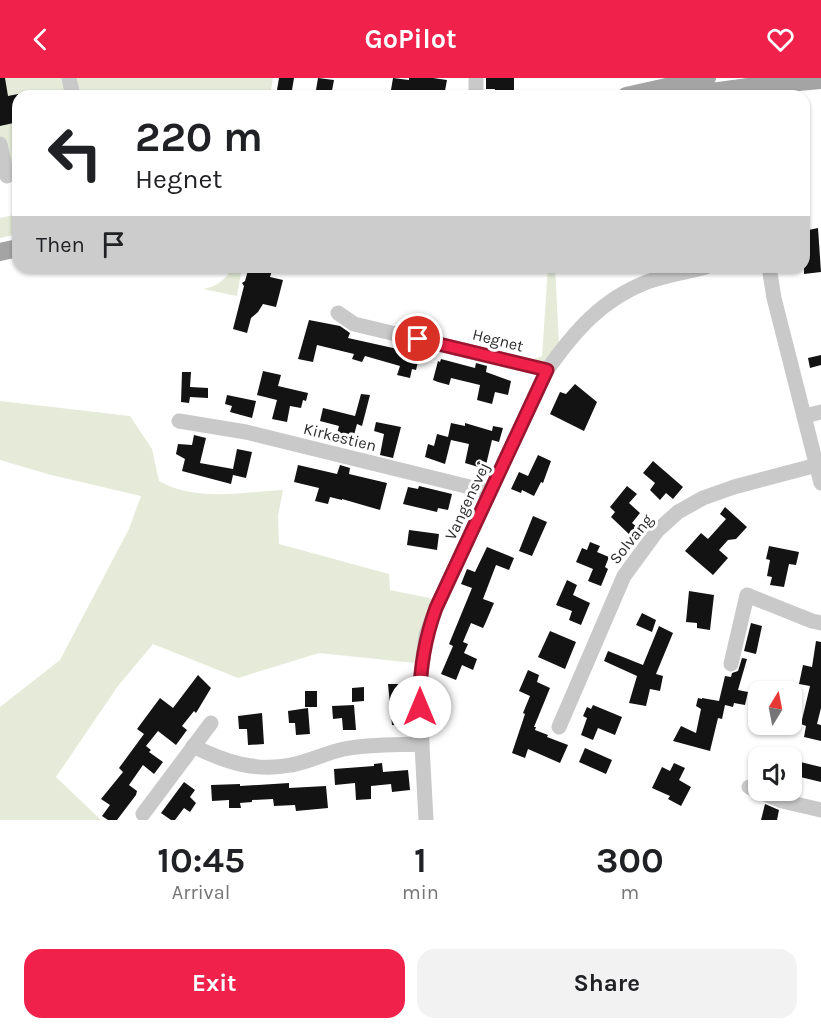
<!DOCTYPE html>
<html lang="en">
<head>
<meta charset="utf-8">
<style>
  :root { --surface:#fff; --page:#f2f2f2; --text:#202124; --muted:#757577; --accent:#f0214a }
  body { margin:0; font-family:Karla,sans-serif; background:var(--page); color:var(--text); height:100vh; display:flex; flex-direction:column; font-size:22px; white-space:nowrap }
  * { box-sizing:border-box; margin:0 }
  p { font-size:20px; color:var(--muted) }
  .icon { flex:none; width:33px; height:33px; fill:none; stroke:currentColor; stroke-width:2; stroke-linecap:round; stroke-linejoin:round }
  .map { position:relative; height:742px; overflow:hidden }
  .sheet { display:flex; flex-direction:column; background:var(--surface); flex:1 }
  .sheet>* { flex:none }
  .hud { position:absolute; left:12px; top:12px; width:798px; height:183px; border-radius:18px; box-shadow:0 2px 4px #0004; background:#fff; color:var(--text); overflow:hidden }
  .needle { width:39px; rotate:10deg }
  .tools { position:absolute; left:748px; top:603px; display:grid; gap:12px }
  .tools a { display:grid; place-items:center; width:54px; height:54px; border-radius:12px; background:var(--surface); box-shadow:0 2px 4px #0004; font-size:30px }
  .pin { position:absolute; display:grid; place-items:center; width:51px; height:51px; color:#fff; margin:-26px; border:3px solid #fff; border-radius:50%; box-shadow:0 2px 6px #0007 }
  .me { position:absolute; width:66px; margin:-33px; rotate:0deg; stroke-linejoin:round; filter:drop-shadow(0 0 4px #0008) }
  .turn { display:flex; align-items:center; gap:21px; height:126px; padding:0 24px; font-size:27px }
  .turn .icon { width:78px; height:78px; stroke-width:2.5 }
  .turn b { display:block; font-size:42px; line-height:51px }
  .then { display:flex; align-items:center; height:57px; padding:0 24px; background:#0003; gap:12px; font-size:22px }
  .eta { display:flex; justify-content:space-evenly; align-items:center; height:102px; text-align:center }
  .eta b { font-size:36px; font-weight:700; line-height:42px }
  .cta { display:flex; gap:12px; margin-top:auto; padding:12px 24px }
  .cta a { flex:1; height:69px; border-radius:18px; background:var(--accent); color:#fff; font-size:24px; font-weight:700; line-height:69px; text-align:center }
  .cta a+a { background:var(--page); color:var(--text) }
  header { display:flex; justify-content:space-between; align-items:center; height:78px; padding:0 24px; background:var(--accent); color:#fff; font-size:27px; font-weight:700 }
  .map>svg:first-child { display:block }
  .green { fill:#e5ebd8 }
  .building { fill:#131313 }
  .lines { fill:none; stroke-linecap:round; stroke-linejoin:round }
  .minor { stroke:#c9c9c9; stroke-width:15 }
  .major { stroke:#a4a4a4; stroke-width:18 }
  .route-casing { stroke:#9c1530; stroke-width:15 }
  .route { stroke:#f0214a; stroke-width:10 }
  .labels { text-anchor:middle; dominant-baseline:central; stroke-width:6; stroke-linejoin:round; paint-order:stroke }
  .street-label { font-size:16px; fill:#2c2c2c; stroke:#fff }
</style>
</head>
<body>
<header><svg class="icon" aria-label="back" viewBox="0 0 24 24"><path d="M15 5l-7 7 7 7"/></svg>GoPilot<svg class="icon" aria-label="heart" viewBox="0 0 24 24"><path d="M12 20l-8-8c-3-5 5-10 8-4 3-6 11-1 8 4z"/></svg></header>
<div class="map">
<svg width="821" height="742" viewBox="0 0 821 742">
  <rect width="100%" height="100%" fill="#fff"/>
  <g class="green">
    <polygon points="0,0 273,0 270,18 18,18 18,90 0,94"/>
    <polygon points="18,136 18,156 0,160 0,140"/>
    <path d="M233,189H242L237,218L203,211C218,208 225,202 233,189Z"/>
    <polygon points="548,189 555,189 559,267 547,286 534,281 542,278"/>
    <path d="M0,323L130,338L152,371L159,403C195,424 244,414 283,412L278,438L279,466L389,496L390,512L434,521L415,585L319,575L238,600L153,566L118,608L56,699L101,742H0V629L60,582L129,451L141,418L51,397L0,382Z"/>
  </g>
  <g class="building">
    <polygon points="0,0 5,0 8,18 18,16 18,44 0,48"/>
    <polygon points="279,0 294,0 291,18 276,18"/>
    <polygon points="318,0 334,2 331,18 315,18"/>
    <polygon points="393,0 409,2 409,0 433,0 447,2 444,18 428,18 428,17 407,14 406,18 390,18"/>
    <polygon points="486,0 514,0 514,13 505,12 505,16 494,16 495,11 486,11"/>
    <polygon points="818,150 821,194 804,196 804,153"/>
    <polygon points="249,189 273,189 270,199 283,202 276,229 263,226 258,234 251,240 247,255 233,251 244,208 242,205 245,203"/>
    <polygon points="309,242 340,248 350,255 348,260 420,276 416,292 412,291 410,300 397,297 400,288 365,278 362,284 352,281 354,276 317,267 313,284 298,281"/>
    <polygon points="821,277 821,287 810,290 808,280"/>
    <polygon points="441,281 475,290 476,285 487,288 486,294 511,303 508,317 495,314 492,326 477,322 480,307 451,300 449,307 438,304 433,302 438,283 440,284"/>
    <polygon points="263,293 281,297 278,308 308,315 306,323 303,322 301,330 290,328 287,344 272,341 277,322 257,317"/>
    <polygon points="182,294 191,294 190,309 208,310 208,320 190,319 189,325 181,324"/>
    <polygon points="575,306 597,324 584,353 550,336 560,314 566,316"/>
    <polygon points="361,316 370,317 362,348 357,346 354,357 352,356 350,363 336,360 339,348 320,343 323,330 355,338"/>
    <polygon points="227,317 256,323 252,340 230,334 232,328 225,326"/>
    <polygon points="376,344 401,349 393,380 380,377 384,356 374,353"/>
    <polygon points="451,345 465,348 465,345 492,353 493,348 503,350 499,364 492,362 485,391 465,385 469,366 451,362 445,386 425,379 428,366 434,368 437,356 448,359"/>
    <polygon points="194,357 206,360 200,385 233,391 237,371 252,374 246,400 233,397 231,406 182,393 185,381 176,376 178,366 192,367"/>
    <polygon points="538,377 551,383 543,405 541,404 534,418 522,412 521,415 511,411 519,394 528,398"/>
    <polygon points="653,383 683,409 673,421 666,415 660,422 650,412 655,405 643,395"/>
    <polygon points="298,387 337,396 340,387 350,390 349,396 387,405 380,432 342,421 342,422 330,419 328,426 315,423 319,410 294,404"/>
    <polygon points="419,408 452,416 448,432 438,430 437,434 403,426 408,409 418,411"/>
    <polygon points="627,408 637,416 629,425 640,435 632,445 638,450 631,458 611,439 615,434 610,429"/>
    <polygon points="725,429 747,449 736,461 728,462 719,472 728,480 713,497 685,473 701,455 708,461 726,441 720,436"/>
    <polygon points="533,438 547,444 532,478 519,473"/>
    <polygon points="409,452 439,456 437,472 407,467"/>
    <polygon points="590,464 600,468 597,474 609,479 605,489 608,491 601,508 588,503 593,491 576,484 582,470 587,472"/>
    <polygon points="769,468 799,474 796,487 789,486 784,509 770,507 772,499 767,498 770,482 766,481"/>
    <polygon points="487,469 514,480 509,492 496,487 483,521 494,525 485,546 483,550 471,545 463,564 468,566 464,575 477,581 473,592 462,587 456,602 441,596 453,568 449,566 472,510 461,506 467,491 475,494"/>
    <polygon points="567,502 577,507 573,517 590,525 581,547 569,542 572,533 556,527"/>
    <polygon points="689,513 714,517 710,552 697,550 697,545 686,544"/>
    <polygon points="642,535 656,542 652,554 636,547"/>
    <polygon points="751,545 762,548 756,576 744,573"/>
    <polygon points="659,548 673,555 656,596 663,598 660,613 650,611 646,628 629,625 637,598 604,583 608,573 643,587"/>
    <polygon points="550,553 576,564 565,591 538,579"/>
    <polygon points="816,563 821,564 821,630 817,646 821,647 821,663 804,659 806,648 801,646 810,608 799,606 803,587 812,589"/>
    <polygon points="742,580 747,581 738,612 748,614 745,627 734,625 733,629 725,627 722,641 718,640 710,673 673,663 681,648 696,655 701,631 696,628 698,620 702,621 702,620 719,623 725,598 731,599 732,595 738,593"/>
    <polygon points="528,592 539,597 537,604 550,610 534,649 536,649 535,652 548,657 547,659 568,667 560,685 528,671 525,680 512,675 525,636 523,635 530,618 519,613"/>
    <polygon points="198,597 211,610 196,635 194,633 182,648 187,652 176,667 158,653 146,668 151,672 149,674 163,684 154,696 143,687 129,707 137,713 136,717 117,742 108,742 102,738 110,727 101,721 123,694 119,690 144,656 137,651 160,620 173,630"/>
    <polygon points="388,606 401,606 404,647 392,647"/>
    <polygon points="364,609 364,623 352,624 352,610"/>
    <rect x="305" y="613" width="12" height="16"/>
    <polygon points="354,627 356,652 343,652 342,640 333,641 332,628"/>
    <polygon points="593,627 622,639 615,657 598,650 593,662 581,657 587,640 583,638 587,629 591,631"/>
    <polygon points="308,630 310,656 296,657 295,645 289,645 288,633"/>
    <polygon points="262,635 264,666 248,667 247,651 239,651 238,638"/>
    <polygon points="585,670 612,682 606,696 579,684"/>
    <polygon points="792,682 821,689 821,704 792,697"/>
    <polygon points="382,685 383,694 408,692 410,712 392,714 391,706 371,708 371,721 356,722 355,705 335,707 334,691 374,688 374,686"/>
    <polygon points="674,685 685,690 679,702 691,709 681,728 668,721 670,718 652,710 662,689 670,693"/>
    <polygon points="184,704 195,712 190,719 196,725 190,734 184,730 175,742 171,742 161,735"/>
    <polygon points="289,705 289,710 326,708 328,730 296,733 295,727 274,728 273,721 252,722 252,724 240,725 241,730 229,730 229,722 212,723 211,707 240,706 240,708"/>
    <polygon points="765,726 779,732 777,742 761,742"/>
  </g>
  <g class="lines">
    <g class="minor">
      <polyline points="69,0 73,18"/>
      <polyline points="476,15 476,0"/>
      <polyline points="0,66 7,98"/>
      <polyline points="769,189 774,220 821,405"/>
      <polyline points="338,235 354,246 547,292"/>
      <polyline points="804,338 821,334"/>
      <polyline points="179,343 246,354 490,414"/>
      <polyline points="731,586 747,517 812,543 821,545"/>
      <polyline points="559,649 624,498 657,453 678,434 703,420 734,409 817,387"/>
      <path d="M193,668C225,684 255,694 291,687C309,684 325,675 344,671C368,666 396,667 422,666"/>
      <polyline points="749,709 782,723 821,732"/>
      <polyline points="143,736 211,645"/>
      <path d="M426,742L419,611L426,557L436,530L547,292C574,254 602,221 647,204C666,197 687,194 706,189"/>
    </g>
    <g class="major">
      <polyline points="626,18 707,0"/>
      <polyline points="682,18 755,8 821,2"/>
      <polyline points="0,174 18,170"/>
    </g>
  </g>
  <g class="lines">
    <defs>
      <path id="route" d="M418,261L547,292L436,530C424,563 419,594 420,629"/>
    </defs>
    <use href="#route" class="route-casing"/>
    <use href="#route" class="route"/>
  </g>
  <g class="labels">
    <g class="street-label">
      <text transform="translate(498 262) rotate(14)">Hegnet</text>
      <text transform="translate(340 359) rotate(14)">Kirkestien</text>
      <text transform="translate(467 423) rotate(-65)">Vangensvej</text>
      <text transform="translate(631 461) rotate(-51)">Solvang</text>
    </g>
  </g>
</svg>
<div class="tools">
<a><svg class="needle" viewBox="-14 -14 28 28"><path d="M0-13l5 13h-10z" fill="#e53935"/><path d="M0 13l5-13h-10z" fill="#757577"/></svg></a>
<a><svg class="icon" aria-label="sound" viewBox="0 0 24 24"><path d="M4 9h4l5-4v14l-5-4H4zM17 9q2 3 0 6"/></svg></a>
</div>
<div class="pin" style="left:418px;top:261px;background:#d93025"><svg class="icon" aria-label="arrive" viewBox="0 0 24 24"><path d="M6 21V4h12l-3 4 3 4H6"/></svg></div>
<svg class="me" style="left:420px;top:629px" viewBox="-20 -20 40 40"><circle r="19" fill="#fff"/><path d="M0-13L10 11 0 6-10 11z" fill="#f0214a"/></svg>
<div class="hud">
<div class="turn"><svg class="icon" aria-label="left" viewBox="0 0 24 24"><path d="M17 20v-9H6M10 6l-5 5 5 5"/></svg><div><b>220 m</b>Hegnet</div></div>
<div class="then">Then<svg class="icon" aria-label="arrive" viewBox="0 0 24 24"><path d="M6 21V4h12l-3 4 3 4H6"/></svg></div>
</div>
</div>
<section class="sheet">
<div class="eta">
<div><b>10:45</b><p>Arrival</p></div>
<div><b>1</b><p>min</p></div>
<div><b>300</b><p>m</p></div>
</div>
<div class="cta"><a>Exit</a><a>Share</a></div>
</section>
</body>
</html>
